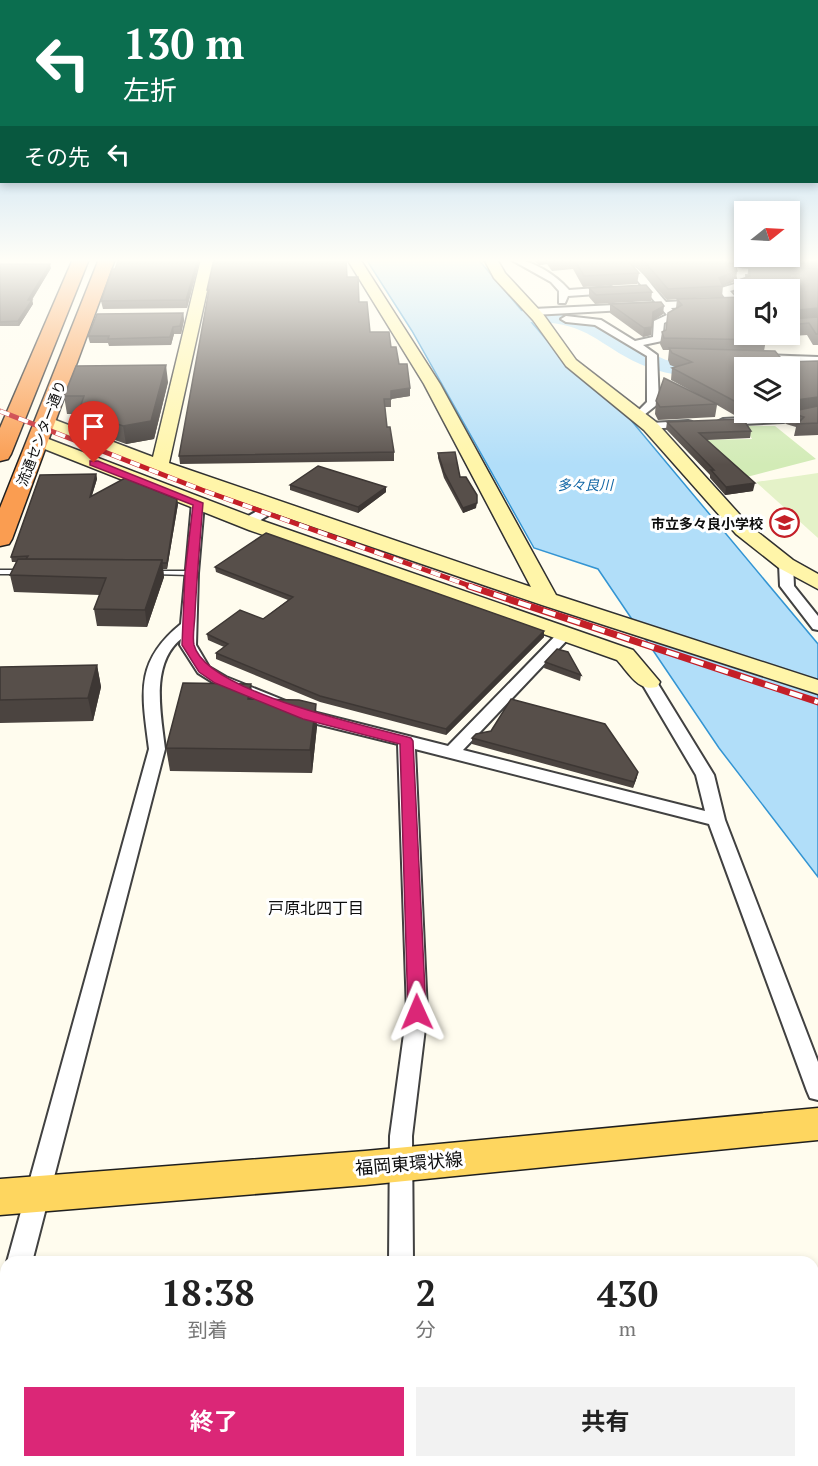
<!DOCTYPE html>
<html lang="ja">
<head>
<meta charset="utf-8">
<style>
  :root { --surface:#fff; --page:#f2f2f2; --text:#222; --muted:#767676; --accent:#db2777 }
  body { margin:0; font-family:"PT Serif","Noto Sans JP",serif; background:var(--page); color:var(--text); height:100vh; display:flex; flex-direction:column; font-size:22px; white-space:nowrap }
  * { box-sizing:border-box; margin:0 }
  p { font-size:20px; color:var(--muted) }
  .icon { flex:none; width:33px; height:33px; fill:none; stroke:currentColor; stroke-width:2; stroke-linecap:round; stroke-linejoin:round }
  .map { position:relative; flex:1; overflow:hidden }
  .panel { position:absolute; left:0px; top:1256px; width:819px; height:212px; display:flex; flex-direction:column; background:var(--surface); border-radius:18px 18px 0 0; box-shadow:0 3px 9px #0003 }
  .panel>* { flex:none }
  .banner { position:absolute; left:0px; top:0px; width:819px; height:183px; box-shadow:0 3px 9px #0003; background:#0b6e4f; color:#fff; overflow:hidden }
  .needle { width:39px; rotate:72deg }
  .fabs { position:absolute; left:734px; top:201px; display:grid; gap:12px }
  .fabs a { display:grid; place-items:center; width:66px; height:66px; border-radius:0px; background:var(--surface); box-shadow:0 3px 9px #0003; font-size:30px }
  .pin { position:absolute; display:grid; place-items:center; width:51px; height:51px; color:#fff; margin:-62px -26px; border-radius:50% 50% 50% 0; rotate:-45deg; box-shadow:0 0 6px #0007 }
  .pin .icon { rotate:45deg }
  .me { position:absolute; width:66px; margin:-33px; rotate:359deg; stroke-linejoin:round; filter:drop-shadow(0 0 4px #0008) }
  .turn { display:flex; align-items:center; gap:21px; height:126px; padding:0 24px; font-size:27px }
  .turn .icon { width:78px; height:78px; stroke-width:2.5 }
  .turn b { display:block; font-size:42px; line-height:51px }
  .then { display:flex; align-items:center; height:57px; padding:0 24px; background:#0003; gap:12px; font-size:22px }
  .eta { display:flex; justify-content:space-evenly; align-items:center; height:102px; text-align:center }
  .eta b { font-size:36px; font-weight:700; line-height:42px }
  .cta { display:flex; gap:12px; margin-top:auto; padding:12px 24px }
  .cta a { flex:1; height:69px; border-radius:0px; background:var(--accent); color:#fff; font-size:24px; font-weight:700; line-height:69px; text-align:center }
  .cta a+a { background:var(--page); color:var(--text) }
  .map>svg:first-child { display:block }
  .green { fill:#d2ebb6 }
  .pitch { fill:#e4f2c8 }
  .water { fill:#b1def9; stroke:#3495d3; stroke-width:1.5 }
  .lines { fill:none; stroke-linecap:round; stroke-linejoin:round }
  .river { fill:#b1def9; fill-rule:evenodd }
  .lane-casing { stroke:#414141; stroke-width:3 }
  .street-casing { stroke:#414141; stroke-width:4 }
  .secondary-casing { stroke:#303030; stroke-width:3 }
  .primary-casing { stroke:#1f1f1f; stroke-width:3 }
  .highway-casing { stroke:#1f1f1f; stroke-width:3 }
  .lane { fill:#fff; fill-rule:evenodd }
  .street { fill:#fff; fill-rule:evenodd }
  .secondary { fill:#fff5a9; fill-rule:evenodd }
  .primary { fill:#fed65f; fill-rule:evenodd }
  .highway { fill:#fa9d51; fill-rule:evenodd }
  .rail-far1-casing { stroke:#c41f28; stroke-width:5 }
  .rail-casing { stroke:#c41f28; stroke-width:7 }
  .rail-far1 { stroke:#fff; stroke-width:4; stroke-dasharray:10; stroke-linecap:butt }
  .rail { stroke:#fff; stroke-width:4.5; stroke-dasharray:13; stroke-linecap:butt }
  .wall { fill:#4b4440; fill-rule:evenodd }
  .shaded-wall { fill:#3d3734 }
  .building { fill:#574f4a; stroke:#3d3734; stroke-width:1.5 }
  .route { fill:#db2777; stroke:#8e194d; stroke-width:1.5 }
  .labels { text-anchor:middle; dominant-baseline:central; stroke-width:6; stroke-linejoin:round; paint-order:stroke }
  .far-street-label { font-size:14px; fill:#0e0e0e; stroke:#fff }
  .far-water-label { font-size:14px; font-style:italic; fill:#1166a5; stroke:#fff }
  .far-poi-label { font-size:14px; font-weight:bold; fill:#0e0e0e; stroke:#fff; text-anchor:end }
  .neighbourhood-label { font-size:16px; fill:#0e0e0e; stroke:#fff }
  .near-street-label { font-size:18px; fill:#0e0e0e; stroke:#fff }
</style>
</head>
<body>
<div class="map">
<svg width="818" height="1466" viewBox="0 0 818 1466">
  <rect width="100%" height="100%" fill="#fffcee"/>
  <polygon class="green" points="744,426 775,426 816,459 743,478 701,440 752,439"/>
  <polygon class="pitch" points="818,473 818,538 756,482"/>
  <polygon class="water" points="366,259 478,259 572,370 620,407 818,644 818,877 719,748 598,569 534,548 412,331"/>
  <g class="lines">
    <path class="river" d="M532,311L569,314L596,321L646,351L666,360L747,368H744V379C709,377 673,379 640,364C598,345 589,323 536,322C523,322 481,328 475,318L484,312Z"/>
    <defs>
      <g id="lane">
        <polygon points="0,570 21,570 24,572 21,574 0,574"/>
        <polygon points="153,571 191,571 194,573 191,575 151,574 151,572"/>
      </g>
      <g id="street">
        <path d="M510,259C531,259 555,274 569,290L611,287L616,290L611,293L568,296L565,303H559V291L551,282Z"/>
        <path d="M595,259C640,259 638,270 666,302L726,299L719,290L721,288L738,283L736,273L687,259C709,259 728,268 750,269C758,269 767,268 774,272L769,275L745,274L746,286L730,291L736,298L744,300V306L738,304L671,308L678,316L664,323L662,341L643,345L657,355L659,403L639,419L633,416L647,402V356L595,325L566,322L561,319L566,316L601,320L635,341L653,337L654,321L667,315L661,308L533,315L528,312L533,309L656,303L628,269L614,263Z"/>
        <polygon points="761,355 818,357 818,363 757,360 756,358"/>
        <polygon points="818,410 818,416 783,422 723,425 717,422 723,419 783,416"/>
        <polygon points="688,421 692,422 692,426 650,429 644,426 650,423"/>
        <path d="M198,499L204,503L198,573L196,645L209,667L226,677L313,712L448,746L560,631H570L572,634L570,637L463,750L705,811L696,775L641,682L643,679H655L714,775L725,820L818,1062V1100L810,1098L807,1091L709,824L415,749L427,1012L412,1136L413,1262H389L390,1136L407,1012L398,744L301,720L214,683L198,673L180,645L181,639C150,664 161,714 165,749L32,1262H7L149,749C142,694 134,662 181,624L192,503Z"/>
        <polygon points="273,502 278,503 278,509 253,525 243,525 243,519"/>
        <polygon points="786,560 793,564 794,586 818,616 818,630 813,629 780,586 779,564"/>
        <polygon points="6,1303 6,1352 0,1354 0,1306"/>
        <polygon points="410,1461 438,1461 439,1466 411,1466"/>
      </g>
      <g id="secondary">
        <polygon points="201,259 214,259 169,463 531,587 424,384 347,259 360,259 440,384 556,595 818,680 818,694 542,605 325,531 153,471 38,426 36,422 38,418 50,418 153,457"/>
        <polygon points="484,259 497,259 505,273 543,314 576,360 656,422 750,526 793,560 818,574 818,589 779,568 736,534 644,430 566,366 533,320 494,278"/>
        <path d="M38,435L263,521L633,650L660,682L657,687C638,692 629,673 617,660L249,530L32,444L29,440L32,436Z"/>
      </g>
      <polygon id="primary" points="818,1108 818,1140 365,1185 0,1215 0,1179 365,1151"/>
      <g id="highway">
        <polygon points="73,259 89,259 11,454 8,459 0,461 0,428"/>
        <polygon points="99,259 115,259 12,539 9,544 0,546 0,508"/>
      </g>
    </defs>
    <use href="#lane" class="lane-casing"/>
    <use href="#street" class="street-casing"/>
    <use href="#secondary" class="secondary-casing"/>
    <use href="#primary" class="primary-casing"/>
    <use href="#highway" class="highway-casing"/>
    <use href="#lane" class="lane"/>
    <use href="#street" class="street"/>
    <use href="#secondary" class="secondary"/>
    <use href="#primary" class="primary"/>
    <use href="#highway" class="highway"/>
    <defs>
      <polyline id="rail-far1" points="0,411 202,490 473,587"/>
      <polyline id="rail" points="469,586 818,702"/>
    </defs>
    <use href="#rail-far1" class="rail-far1-casing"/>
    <use href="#rail" class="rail-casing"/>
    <use href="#rail-far1" class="rail-far1"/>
    <use href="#rail" class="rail"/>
  </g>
  <g class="wall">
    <polygon points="119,259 200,259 187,308 103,309 101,301"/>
    <path d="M532,259H818V345H813L807,335L765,338L766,340L764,351L784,362L818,361V435L794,436L796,427L786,424L788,413L736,416L717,405L715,417L658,420L655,414L656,401L697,394L671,380L672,368L675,367L670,365L668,360L669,350H663L660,344L662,332L666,330L676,308L677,299L667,300L638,267L630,263L639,273L637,284L583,287L573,269L552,271L547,264L539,265ZM735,265L749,266L747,277L736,281L734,292L743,297L694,298L722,297L723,286L735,281L737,271ZM744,290H789V334H744ZM744,368H789V412H744Z"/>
    <polygon points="0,264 51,268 32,300 33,304 19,326 0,326"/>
    <polygon points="347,277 359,302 370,332 391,347 399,364 410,396 391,399 391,407 385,407 387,427 394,452 394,461 180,464 179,456 208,297 207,290"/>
    <polygon points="589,288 652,292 651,301 595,304 589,297"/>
    <polygon points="610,304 663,314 652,321 651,335 643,337 610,313"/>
    <polygon points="183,313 184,320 181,334 174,334 171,345 109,346 108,343 90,343 88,336"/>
    <polygon points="168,382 154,439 126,444 82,428 80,414 67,414 64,396"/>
    <polygon points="667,422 751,431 750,438 707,440 753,491 725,495 710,478 710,475 666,429"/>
    <polygon points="438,453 460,477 476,508 463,513 444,478 438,458"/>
    <polygon points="96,474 97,479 92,495 178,504 167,569 163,569 164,577 147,627 97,626 94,609 100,595 14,592 10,575 16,562 12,562 11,557"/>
    <polygon points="290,485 386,487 386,492 358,513 290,490"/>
    <polygon points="215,567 544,631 544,637 446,735 320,702 216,659 216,653 224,647 208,640 207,634 263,619 288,600 216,572"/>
    <polygon points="545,662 581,675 580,681 544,668"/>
    <polygon points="97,665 101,687 93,721 0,723 0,667"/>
    <polygon points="253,699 317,726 312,773 170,771 166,748"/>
    <polygon points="491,731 637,777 633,788 472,744 472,738"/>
  </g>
  <g class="shaded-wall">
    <polygon points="198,259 200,259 187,308 186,300"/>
    <polygon points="540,259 548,259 547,264 539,265"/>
    <polygon points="50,264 51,268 29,304 28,300"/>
    <polygon points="737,271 735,281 723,286 719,278"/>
    <polygon points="32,300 33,304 19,326 18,321"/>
    <polygon points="664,306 663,314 652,321 653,312"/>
    <polygon points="818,308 818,319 789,322 789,311"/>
    <polygon points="183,313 184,320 181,334 180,326"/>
    <polygon points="173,327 174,334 171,345 170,337"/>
    <polygon points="652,327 651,335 643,337 644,328"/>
    <polygon points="166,365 168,382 154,439 126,444 123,426"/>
    <polygon points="410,388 410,396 391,399 391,391"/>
    <polygon points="818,397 818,408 789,412 789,401"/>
    <polygon points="96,474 97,479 90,502 90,497"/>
    <polygon points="755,483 753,491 725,495 726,487"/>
    <polygon points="386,487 386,492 358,513 358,507"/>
    <polygon points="177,499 178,504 167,569 167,563"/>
    <polygon points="477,503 476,508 463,513 463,508"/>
    <polygon points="162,560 164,577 147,627 145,610"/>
    <polygon points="544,631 544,637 446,735 446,729"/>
    <polygon points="97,665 101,687 93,721 88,698"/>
    <polygon points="251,684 254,706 248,699"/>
    <polygon points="316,704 317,726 312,773 310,750"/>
    <polygon points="638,772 637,777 633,788 634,782"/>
  </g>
  <g class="building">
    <polygon points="119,259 198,259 186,300 101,301 112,269 115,269"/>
    <polygon points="214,259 346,259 347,277 358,277 359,302 367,302 370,332 389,332 391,347 396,347 399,364 407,364 410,388 391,391 391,399 384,399 387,427 390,427 394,452 179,456 209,290 207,290"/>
    <polygon points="574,259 626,259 628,260 639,273 584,276"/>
    <polygon points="642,259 719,259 735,264 737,271 719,278 723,286 668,289"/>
    <polygon points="0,264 50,264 28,300 32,300 18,321 0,322"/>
    <polygon points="749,266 818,269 818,308 789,311 789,290 748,290 748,288 736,281 750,276"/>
    <polygon points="646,285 652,292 596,295 589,288"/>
    <polygon points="744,297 744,334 762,334 766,340 664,338 662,332 666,330 668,313 682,305 677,299"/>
    <polygon points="661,302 664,306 653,312 652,327 644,328 610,304"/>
    <polygon points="789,311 791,319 818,317 818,334 816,334 809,323 789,325"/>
    <polygon points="183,313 180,326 173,327 170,337 108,339 109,336 88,336 97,314"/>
    <polygon points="669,348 775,351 784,362 818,361 818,397 789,401 789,368 744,368 744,403 738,403 672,368 692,362 672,353"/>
    <polygon points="166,365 151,421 123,426 79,410 84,396 64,396 76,366"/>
    <polygon points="664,378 717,404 660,407 656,401"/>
    <polygon points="818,406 818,423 797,424 804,417 789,412"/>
    <polygon points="743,419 751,431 699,433 755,483 726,487 711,470 714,470 667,422"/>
    <polygon points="455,452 460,477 466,477 477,495 477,503 463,508 444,472 438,453"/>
    <polygon points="318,466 386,487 358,507 290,485"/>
    <polygon points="96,474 90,497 125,478 177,499 167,563 162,563 162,560 26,559 28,556 11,557 40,475"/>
    <polygon points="266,533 544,631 446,729 320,696 216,653 228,644 207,634 240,610 263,619 293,597 215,567"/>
    <polygon points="18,559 162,560 145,610 94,609 106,578 10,575"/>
    <polygon points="557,649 568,652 581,675 545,662"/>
    <polygon points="97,665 88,698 0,700 0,667"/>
    <polygon points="183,683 251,684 248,699 299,700 316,704 310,750 166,748"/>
    <polygon points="511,699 605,724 638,772 634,782 472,738 476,734 491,731"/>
  </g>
  <linearGradient id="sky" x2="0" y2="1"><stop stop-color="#92c5ef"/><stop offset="0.56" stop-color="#fffef7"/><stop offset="1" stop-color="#fffef7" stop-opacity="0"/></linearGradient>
  <rect width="818" height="465" fill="url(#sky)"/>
  <path class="route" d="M90,461H98L203,503C200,540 197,576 195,613C195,622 192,636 194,645C206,692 367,726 411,738L413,741L426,1012L423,1017H411L408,1012L400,744L303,719L215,683L199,672L182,645L185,573L193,505L90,465Z"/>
  <defs>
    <symbol id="school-ring" viewBox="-11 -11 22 22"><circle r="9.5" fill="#fff" stroke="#c41f28" stroke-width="1.5"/><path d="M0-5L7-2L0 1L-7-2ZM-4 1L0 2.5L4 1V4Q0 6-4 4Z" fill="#c41f28"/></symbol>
  </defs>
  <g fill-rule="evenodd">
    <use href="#school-ring" x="768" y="506" width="33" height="33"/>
  </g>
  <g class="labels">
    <g class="far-street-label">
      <text transform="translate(41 433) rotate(-69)">流通センター通り</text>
    </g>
    <g class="far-water-label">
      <text x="585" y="484">多々良川</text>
    </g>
    <g class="far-poi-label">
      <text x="763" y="523">市立多々良小学校</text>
    </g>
    <g class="neighbourhood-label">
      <text x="316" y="908">戸原北四丁目</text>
    </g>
    <g class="near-street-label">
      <text transform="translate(409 1163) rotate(-5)">福岡東環状線</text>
    </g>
  </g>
</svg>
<div class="fabs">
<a><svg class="needle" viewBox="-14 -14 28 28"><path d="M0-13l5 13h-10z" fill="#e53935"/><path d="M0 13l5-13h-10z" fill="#767676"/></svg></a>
<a><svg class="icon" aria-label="sound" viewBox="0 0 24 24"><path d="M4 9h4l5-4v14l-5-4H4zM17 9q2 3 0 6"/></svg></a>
<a><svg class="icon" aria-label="layers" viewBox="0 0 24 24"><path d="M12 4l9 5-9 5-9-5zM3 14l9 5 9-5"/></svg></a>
</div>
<div class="pin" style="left:94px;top:463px;background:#d93025"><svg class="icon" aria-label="arrive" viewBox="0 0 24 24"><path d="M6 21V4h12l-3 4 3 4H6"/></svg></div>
<svg class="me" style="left:417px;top:1012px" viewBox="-20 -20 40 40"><path d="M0-17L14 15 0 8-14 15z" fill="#db2777" stroke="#fff" stroke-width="4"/></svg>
<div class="banner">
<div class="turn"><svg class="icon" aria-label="left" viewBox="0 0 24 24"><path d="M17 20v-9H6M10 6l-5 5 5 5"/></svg><div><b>130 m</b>左折</div></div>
<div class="then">その先<svg class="icon" aria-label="left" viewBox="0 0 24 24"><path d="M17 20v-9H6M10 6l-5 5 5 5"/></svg></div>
</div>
<section class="panel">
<div class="eta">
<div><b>18:38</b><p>到着</p></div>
<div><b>2</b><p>分</p></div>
<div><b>430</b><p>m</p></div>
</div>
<div class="cta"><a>終了</a><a>共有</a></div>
</section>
</div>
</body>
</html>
